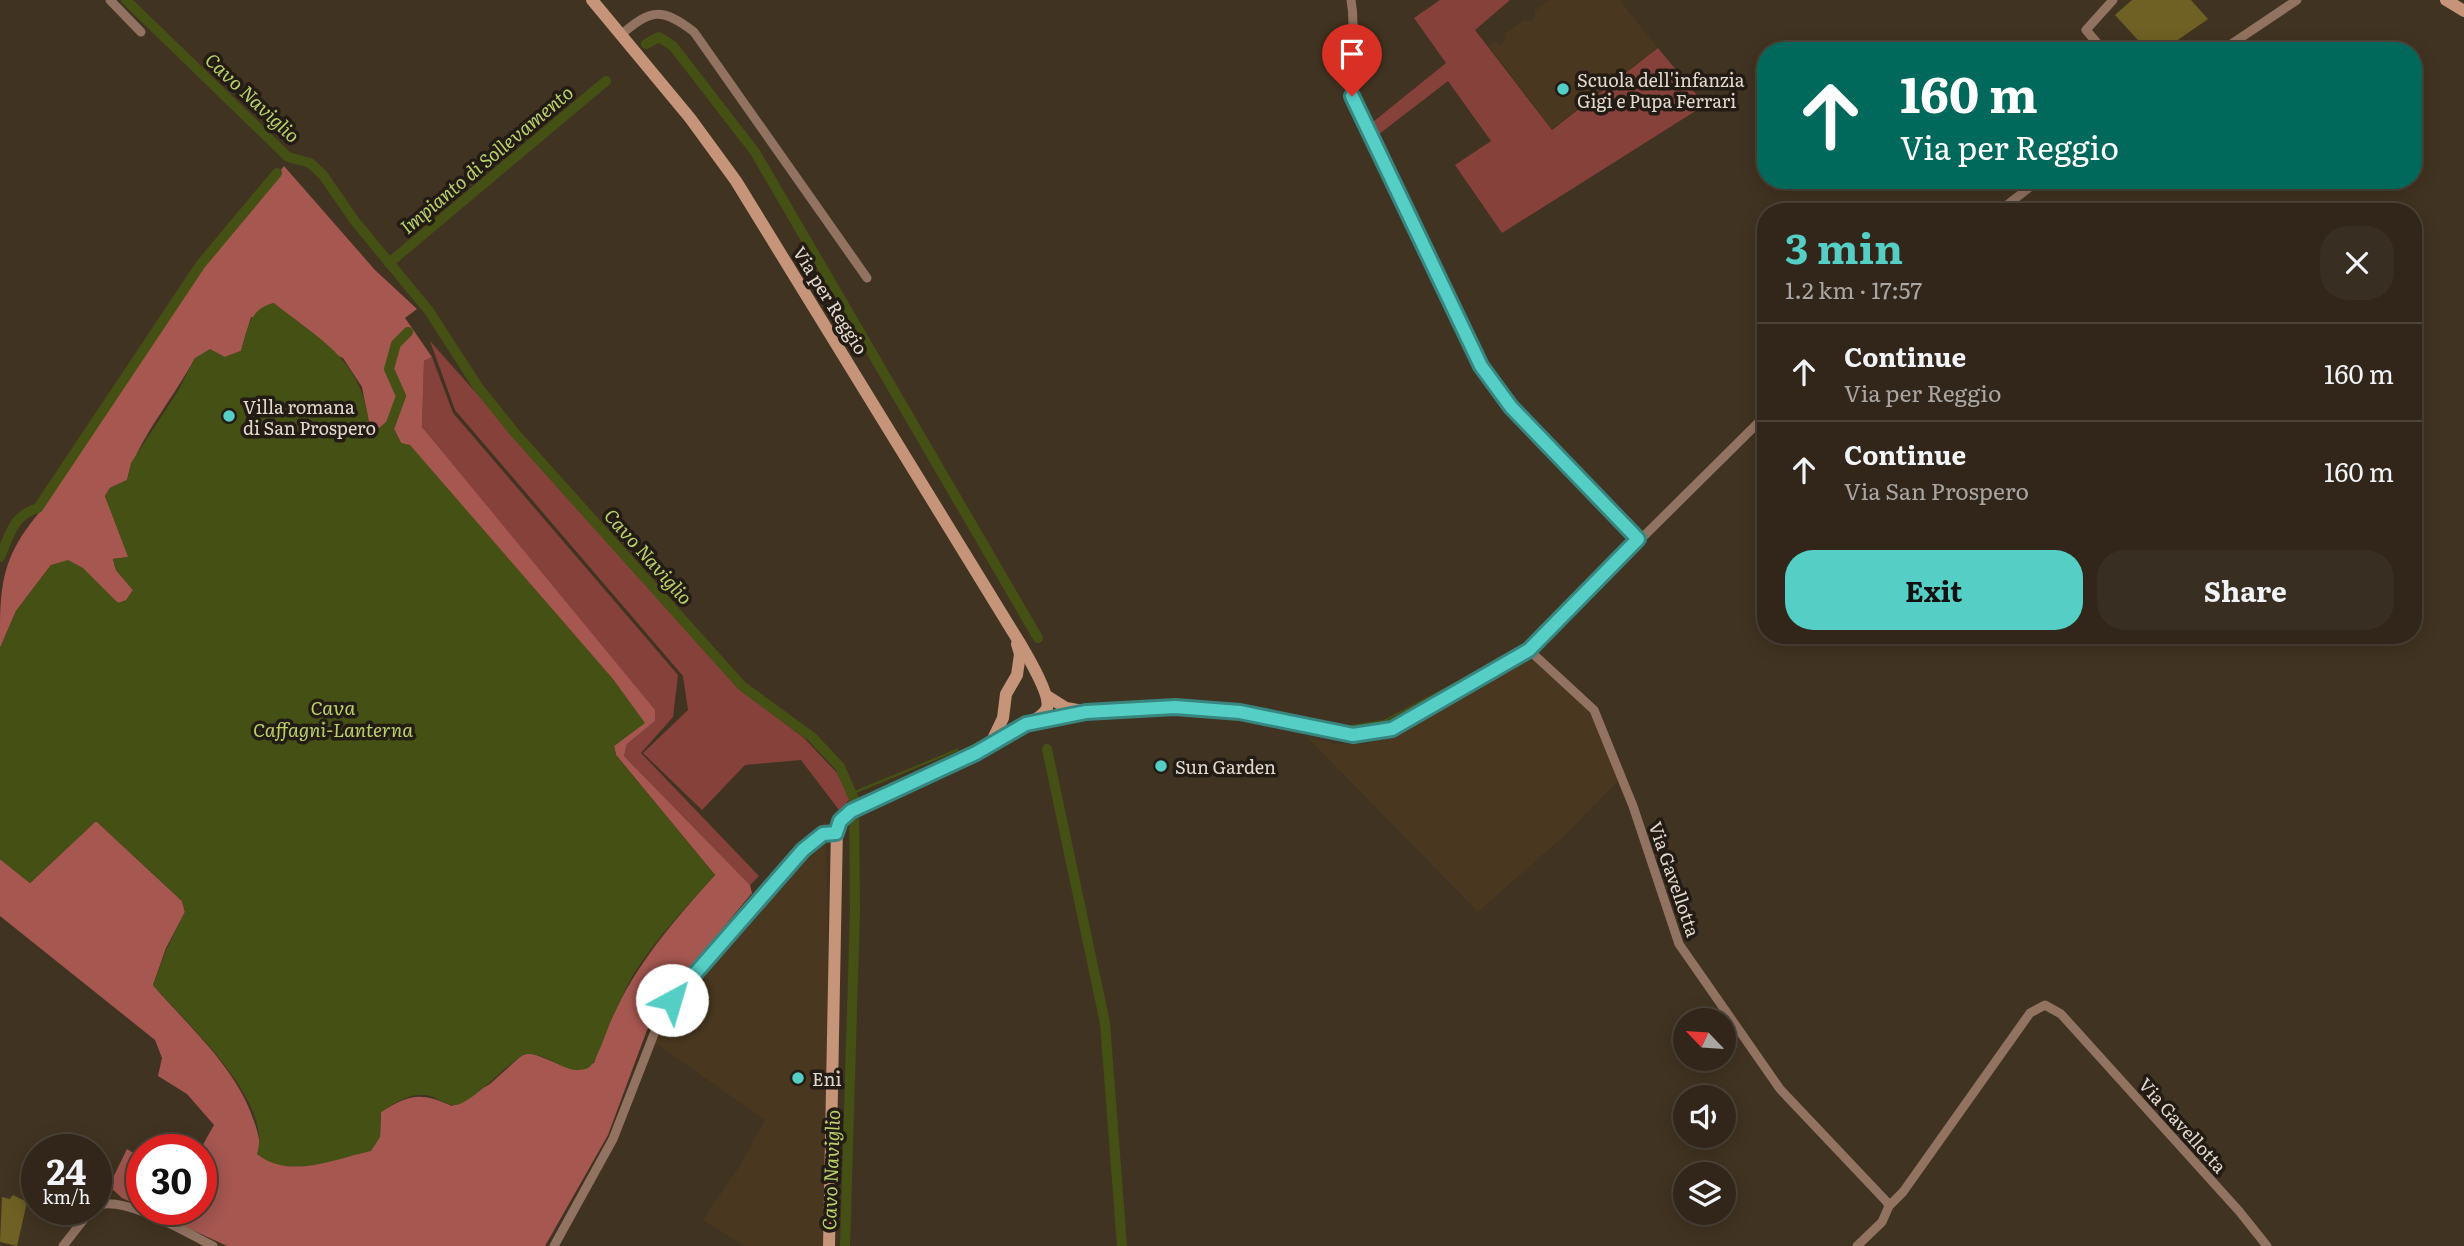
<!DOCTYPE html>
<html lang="en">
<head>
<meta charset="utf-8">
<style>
  :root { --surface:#312619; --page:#392e22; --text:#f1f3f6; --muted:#a8a5a2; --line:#4c4338; --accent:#55cec5 }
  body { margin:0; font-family:Literata,serif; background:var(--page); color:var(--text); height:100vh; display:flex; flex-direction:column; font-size:26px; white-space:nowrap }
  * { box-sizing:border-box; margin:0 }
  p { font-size:23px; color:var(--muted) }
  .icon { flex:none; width:38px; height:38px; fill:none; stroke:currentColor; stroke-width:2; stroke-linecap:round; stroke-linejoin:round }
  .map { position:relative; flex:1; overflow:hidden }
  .side { position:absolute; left:1757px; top:203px; width:665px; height:441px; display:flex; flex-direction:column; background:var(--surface); border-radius:28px; box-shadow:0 4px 18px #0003,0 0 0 2px var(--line) }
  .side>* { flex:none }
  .hud { position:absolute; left:1757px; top:42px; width:665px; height:147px; border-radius:28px; box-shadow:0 4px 18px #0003,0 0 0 2px var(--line); background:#00695c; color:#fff; overflow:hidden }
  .needle { width:46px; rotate:295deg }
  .fabs { position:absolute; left:1673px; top:1008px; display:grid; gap:14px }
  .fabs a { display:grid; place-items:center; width:63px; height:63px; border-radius:50%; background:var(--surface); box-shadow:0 4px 18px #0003,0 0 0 2px var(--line); font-size:35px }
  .speed { position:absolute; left:21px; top:1134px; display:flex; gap:14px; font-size:35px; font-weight:700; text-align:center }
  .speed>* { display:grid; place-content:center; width:91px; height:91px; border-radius:50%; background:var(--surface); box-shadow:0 4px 18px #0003,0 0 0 2px var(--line); line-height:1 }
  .speed small { font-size:18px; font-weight:400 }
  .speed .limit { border:10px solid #d22; background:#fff; color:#111 }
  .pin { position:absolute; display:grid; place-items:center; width:60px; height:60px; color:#fff; margin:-72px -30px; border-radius:50% 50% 50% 0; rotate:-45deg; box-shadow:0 0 7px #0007 }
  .pin .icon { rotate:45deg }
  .me { position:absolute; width:77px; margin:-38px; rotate:39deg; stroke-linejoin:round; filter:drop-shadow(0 0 5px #0008) }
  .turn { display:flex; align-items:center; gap:24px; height:147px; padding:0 28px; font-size:32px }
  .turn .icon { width:91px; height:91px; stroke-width:2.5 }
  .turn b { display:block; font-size:49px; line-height:60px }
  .round { display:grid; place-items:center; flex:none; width:74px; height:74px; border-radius:28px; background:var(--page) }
  .summary { display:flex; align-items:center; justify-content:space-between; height:119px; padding:0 28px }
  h1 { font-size:42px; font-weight:700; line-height:52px; color:var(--accent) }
  .button { display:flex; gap:14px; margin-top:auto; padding:14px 28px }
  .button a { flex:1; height:80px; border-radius:28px; background:var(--accent); color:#111; font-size:28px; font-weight:700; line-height:80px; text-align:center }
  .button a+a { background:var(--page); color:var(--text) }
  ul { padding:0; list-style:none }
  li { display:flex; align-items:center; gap:21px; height:98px; padding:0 28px; border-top:2px solid var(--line) }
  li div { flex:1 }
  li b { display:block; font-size:26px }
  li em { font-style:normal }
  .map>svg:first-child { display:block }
  .built { fill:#4a371f }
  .green { fill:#86413b }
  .forest { fill:#a55750 }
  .water { fill:#445014 }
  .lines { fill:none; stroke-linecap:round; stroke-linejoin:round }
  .stream { stroke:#445014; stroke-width:2.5 }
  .canal { stroke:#445014; stroke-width:10 }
  .building { fill:#6f6123 }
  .street { stroke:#927362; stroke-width:9 }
  .secondary { stroke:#c59479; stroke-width:12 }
  .route-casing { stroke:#378680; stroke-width:18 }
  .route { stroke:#55cec5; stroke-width:12 }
  .poi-dot { fill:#55cec5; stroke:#231c14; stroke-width:2.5 }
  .labels { text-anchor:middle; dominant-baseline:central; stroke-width:7; stroke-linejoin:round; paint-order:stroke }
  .poi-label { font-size:18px; fill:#e2d9ce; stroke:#231c14; text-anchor:start }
  .street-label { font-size:18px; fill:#e2d9ce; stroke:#231c14 }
  .water-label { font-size:19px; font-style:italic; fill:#bad168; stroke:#231c14 }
</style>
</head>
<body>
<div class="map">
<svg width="2464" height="1246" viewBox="0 0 2464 1246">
  <rect width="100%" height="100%" fill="#413321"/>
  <g class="built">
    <polygon points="1549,0 1620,0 1657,48 1552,129 1489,46 1495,41 1500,45 1506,40 1505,34 1524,20 1531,21 1535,18 1535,11"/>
    <polygon points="1527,647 1599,720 1619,780 1566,834 1478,912 1306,736 1335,744 1366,744 1405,731 1488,680"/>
    <polygon points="826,820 829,1028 823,1246 745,1246 703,1220 741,1164 765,1120 654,1042 666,1018 685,992 760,903 772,880"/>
  </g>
  <g class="green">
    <polygon points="1440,0 1510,0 1475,30 1552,130 1658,48 1705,105 1502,233 1455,165 1491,141 1448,81 1374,138 1368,126 1446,63 1414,18"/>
    <polygon points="430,341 739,689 804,738 837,773 850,799 839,810 801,760 745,765 702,810 643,753 688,710 683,676 455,410"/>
    <polygon points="432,357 453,413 678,675 673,717 641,753 759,876 750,885 624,756 627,744 655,721 422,427 424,361"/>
  </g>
  <g class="forest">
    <path d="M284,166L375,270L417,309L405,318L432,357L424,361L422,427L655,710V721L627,744L624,756L750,885L752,893L667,996L647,1030L608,1135L545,1246H227L147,1209H201L200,1150L214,1125L187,1094L158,1076L162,1058L155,1040L0,916V859L30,883L96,821L182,901L185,912L166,948L153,985C196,1035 248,1077 260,1144L380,1137L381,1112C410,1094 420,1092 452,1106L490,1084L522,1055L531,1053L571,1069L594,1063C620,984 660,936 715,875L616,755L614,746L644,723L401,443L393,427L370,429L362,387L343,358L251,317L241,351L225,357L195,358C175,396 136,442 127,480L110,488L105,496L129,557L113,559L116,570L133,590L126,601L118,603L107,593L51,565L16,611L0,648C0,587 0,560 38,514L195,277Z"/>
    <polygon points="127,1149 142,1158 142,1207 122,1198 109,1186"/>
  </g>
  <path class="water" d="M274,303C324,343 363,360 370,429L379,428L386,422L393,427L401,443L410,445L613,679L645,723L614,746L616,755L715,875C688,905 659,935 637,969C627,983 621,1001 613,1016C608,1026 596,1065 588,1068C567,1077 547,1052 527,1054C515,1055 479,1097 460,1104C449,1108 440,1099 430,1096C412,1091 395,1103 381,1112L380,1137L371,1151C334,1159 289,1180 257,1154C274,1101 185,1022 153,985L167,948L185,912L182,901L96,821L30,883L0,859V648L16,611L51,565L68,560L83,568L118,603L126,600L133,590L116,570L113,559L128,557L105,496L110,488L127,480L131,463L178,391L195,358L210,349L225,357L241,351C247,331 249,308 274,303Z"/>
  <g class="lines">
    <g class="stream">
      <polyline points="1176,701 1238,706 1346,727 1384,721 1523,648 1620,548"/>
      <polyline points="853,793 957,750"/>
    </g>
    <g class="canal">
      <polyline points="126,0 288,157 310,163 323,175 354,220 429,311 478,387 515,433 742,686 812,737 840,767 854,799 855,911 845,1246"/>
      <polyline points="646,44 659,37 673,46 755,152 1038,638"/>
      <polyline points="389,263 606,81"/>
      <polyline points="390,426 401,396 389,369 396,344 408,332"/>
      <path d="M0,557C10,535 12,516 38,508L201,264L277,173"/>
      <polyline points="1047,749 1105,1023 1122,1246"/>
    </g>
  </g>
  <g class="building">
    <polygon points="2132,0 2191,0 2208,19 2162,51 2148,51 2115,15"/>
    <polygon points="13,1195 27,1202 17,1246 0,1242 2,1197 10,1199"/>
  </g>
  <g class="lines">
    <g class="street">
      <polyline points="110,0 141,32"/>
      <path d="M1351,0C1357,32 1347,64 1352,96L1481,366L1511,407L1638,539"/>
      <path d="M621,35C650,9 662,7 694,32L867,278"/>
      <polyline points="2104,51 2086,30 2113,0"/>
      <polyline points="2221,51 2297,0"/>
      <polyline points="1998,212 2039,180"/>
      <polyline points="1529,650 1594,710 1633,806 1679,944 1780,1089 1886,1201 1889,1206 1882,1222 1857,1246"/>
      <polyline points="1086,712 1175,707 1240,712 1353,735 1392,729 1529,650 1766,415"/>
      <path d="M96,1206C123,1194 187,1233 213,1246"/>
      <polyline points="1889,1206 1903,1192 2030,1013 2045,1005 2061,1014 2239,1211 2267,1246"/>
      <polyline points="63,1246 92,1209"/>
      <polyline points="554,1246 613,1139 661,1016 734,926 803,851 820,835 836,833"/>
    </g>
    <g class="secondary">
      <path d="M592,0L690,118L736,181L1021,645C1028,657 1051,696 1047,708C1040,728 885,793 857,807L843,817L837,827L829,1246"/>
      <polyline points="2446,0 2464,11"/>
      <polyline points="1047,696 1066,708 1083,711"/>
      <polyline points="1035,722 1086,712"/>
      <polyline points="992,741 1003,718 1006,694 1017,675 1020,654 1017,644"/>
    </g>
  </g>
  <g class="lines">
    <defs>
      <polyline id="route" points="672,1000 803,850 823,834 836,833 840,821 851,811 976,753 1026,724 1086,712 1175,707 1240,712 1353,735 1392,729 1529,650 1638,539 1511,407 1481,366 1352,96"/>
    </defs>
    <use href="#route" class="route-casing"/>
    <use href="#route" class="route"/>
  </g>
  <g class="poi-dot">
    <circle cx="1563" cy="89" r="7"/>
    <circle cx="229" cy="416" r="7"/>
    <circle cx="1161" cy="766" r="7"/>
    <circle cx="798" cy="1078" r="7"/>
  </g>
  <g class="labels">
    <g class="poi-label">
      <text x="1577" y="79">Scuola dell'infanzia<tspan x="1577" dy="21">Gigi e Pupa Ferrari</tspan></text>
      <text x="243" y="406">Villa romana<tspan x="243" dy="21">di San Prospero</tspan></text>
      <text x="1175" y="766">Sun Garden</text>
      <text x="812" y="1078">Eni</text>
    </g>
    <g class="street-label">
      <text transform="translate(831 300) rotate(58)">Via per Reggio</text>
      <text transform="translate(1675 879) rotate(71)">Via Gavellotta</text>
      <text transform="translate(2183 1125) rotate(48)">Via Gavellotta</text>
    </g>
    <g class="water-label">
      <text transform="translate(253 97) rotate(43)">Cavo Naviglio</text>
      <text transform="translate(486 159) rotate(-40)">Impianto di Sollevamento</text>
      <text transform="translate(649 556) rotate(48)">Cavo Naviglio</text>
      <text x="333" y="707">Cava<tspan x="333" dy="22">Caffagni-Lanterna</tspan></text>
      <text transform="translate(830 1170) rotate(-88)">Cavo Naviglio</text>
    </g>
  </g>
</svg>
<div class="fabs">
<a><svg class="needle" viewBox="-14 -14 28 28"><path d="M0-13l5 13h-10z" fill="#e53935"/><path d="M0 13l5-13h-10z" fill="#a8a5a2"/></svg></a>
<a><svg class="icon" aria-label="sound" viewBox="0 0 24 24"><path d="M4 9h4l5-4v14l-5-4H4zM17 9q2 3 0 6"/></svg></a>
<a><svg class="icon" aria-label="layers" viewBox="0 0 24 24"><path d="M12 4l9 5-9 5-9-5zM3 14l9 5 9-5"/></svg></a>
</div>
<div class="speed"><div>24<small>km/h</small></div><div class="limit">30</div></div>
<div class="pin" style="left:1352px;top:96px;background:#d93025"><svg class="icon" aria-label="arrive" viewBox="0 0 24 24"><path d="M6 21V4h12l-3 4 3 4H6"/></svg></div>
<svg class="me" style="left:672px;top:1000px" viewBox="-20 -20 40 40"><circle r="19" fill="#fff"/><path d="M0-13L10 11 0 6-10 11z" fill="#55cec5"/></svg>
<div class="hud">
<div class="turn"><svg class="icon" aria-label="ahead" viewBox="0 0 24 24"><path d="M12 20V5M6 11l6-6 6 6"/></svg><div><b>160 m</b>Via per Reggio</div></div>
</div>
<section class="side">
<div class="summary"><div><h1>3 min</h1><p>1.2 km · 17:57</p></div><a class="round"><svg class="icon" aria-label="close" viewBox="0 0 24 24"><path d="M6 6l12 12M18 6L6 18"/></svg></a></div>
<ul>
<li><svg class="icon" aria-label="ahead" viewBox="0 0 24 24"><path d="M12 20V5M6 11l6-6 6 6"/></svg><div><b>Continue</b><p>Via per Reggio</p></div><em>160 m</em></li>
<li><svg class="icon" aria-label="ahead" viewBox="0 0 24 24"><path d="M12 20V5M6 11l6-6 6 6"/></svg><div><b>Continue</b><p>Via San Prospero</p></div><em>160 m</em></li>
</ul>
<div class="button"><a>Exit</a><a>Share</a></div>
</section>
</div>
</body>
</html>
